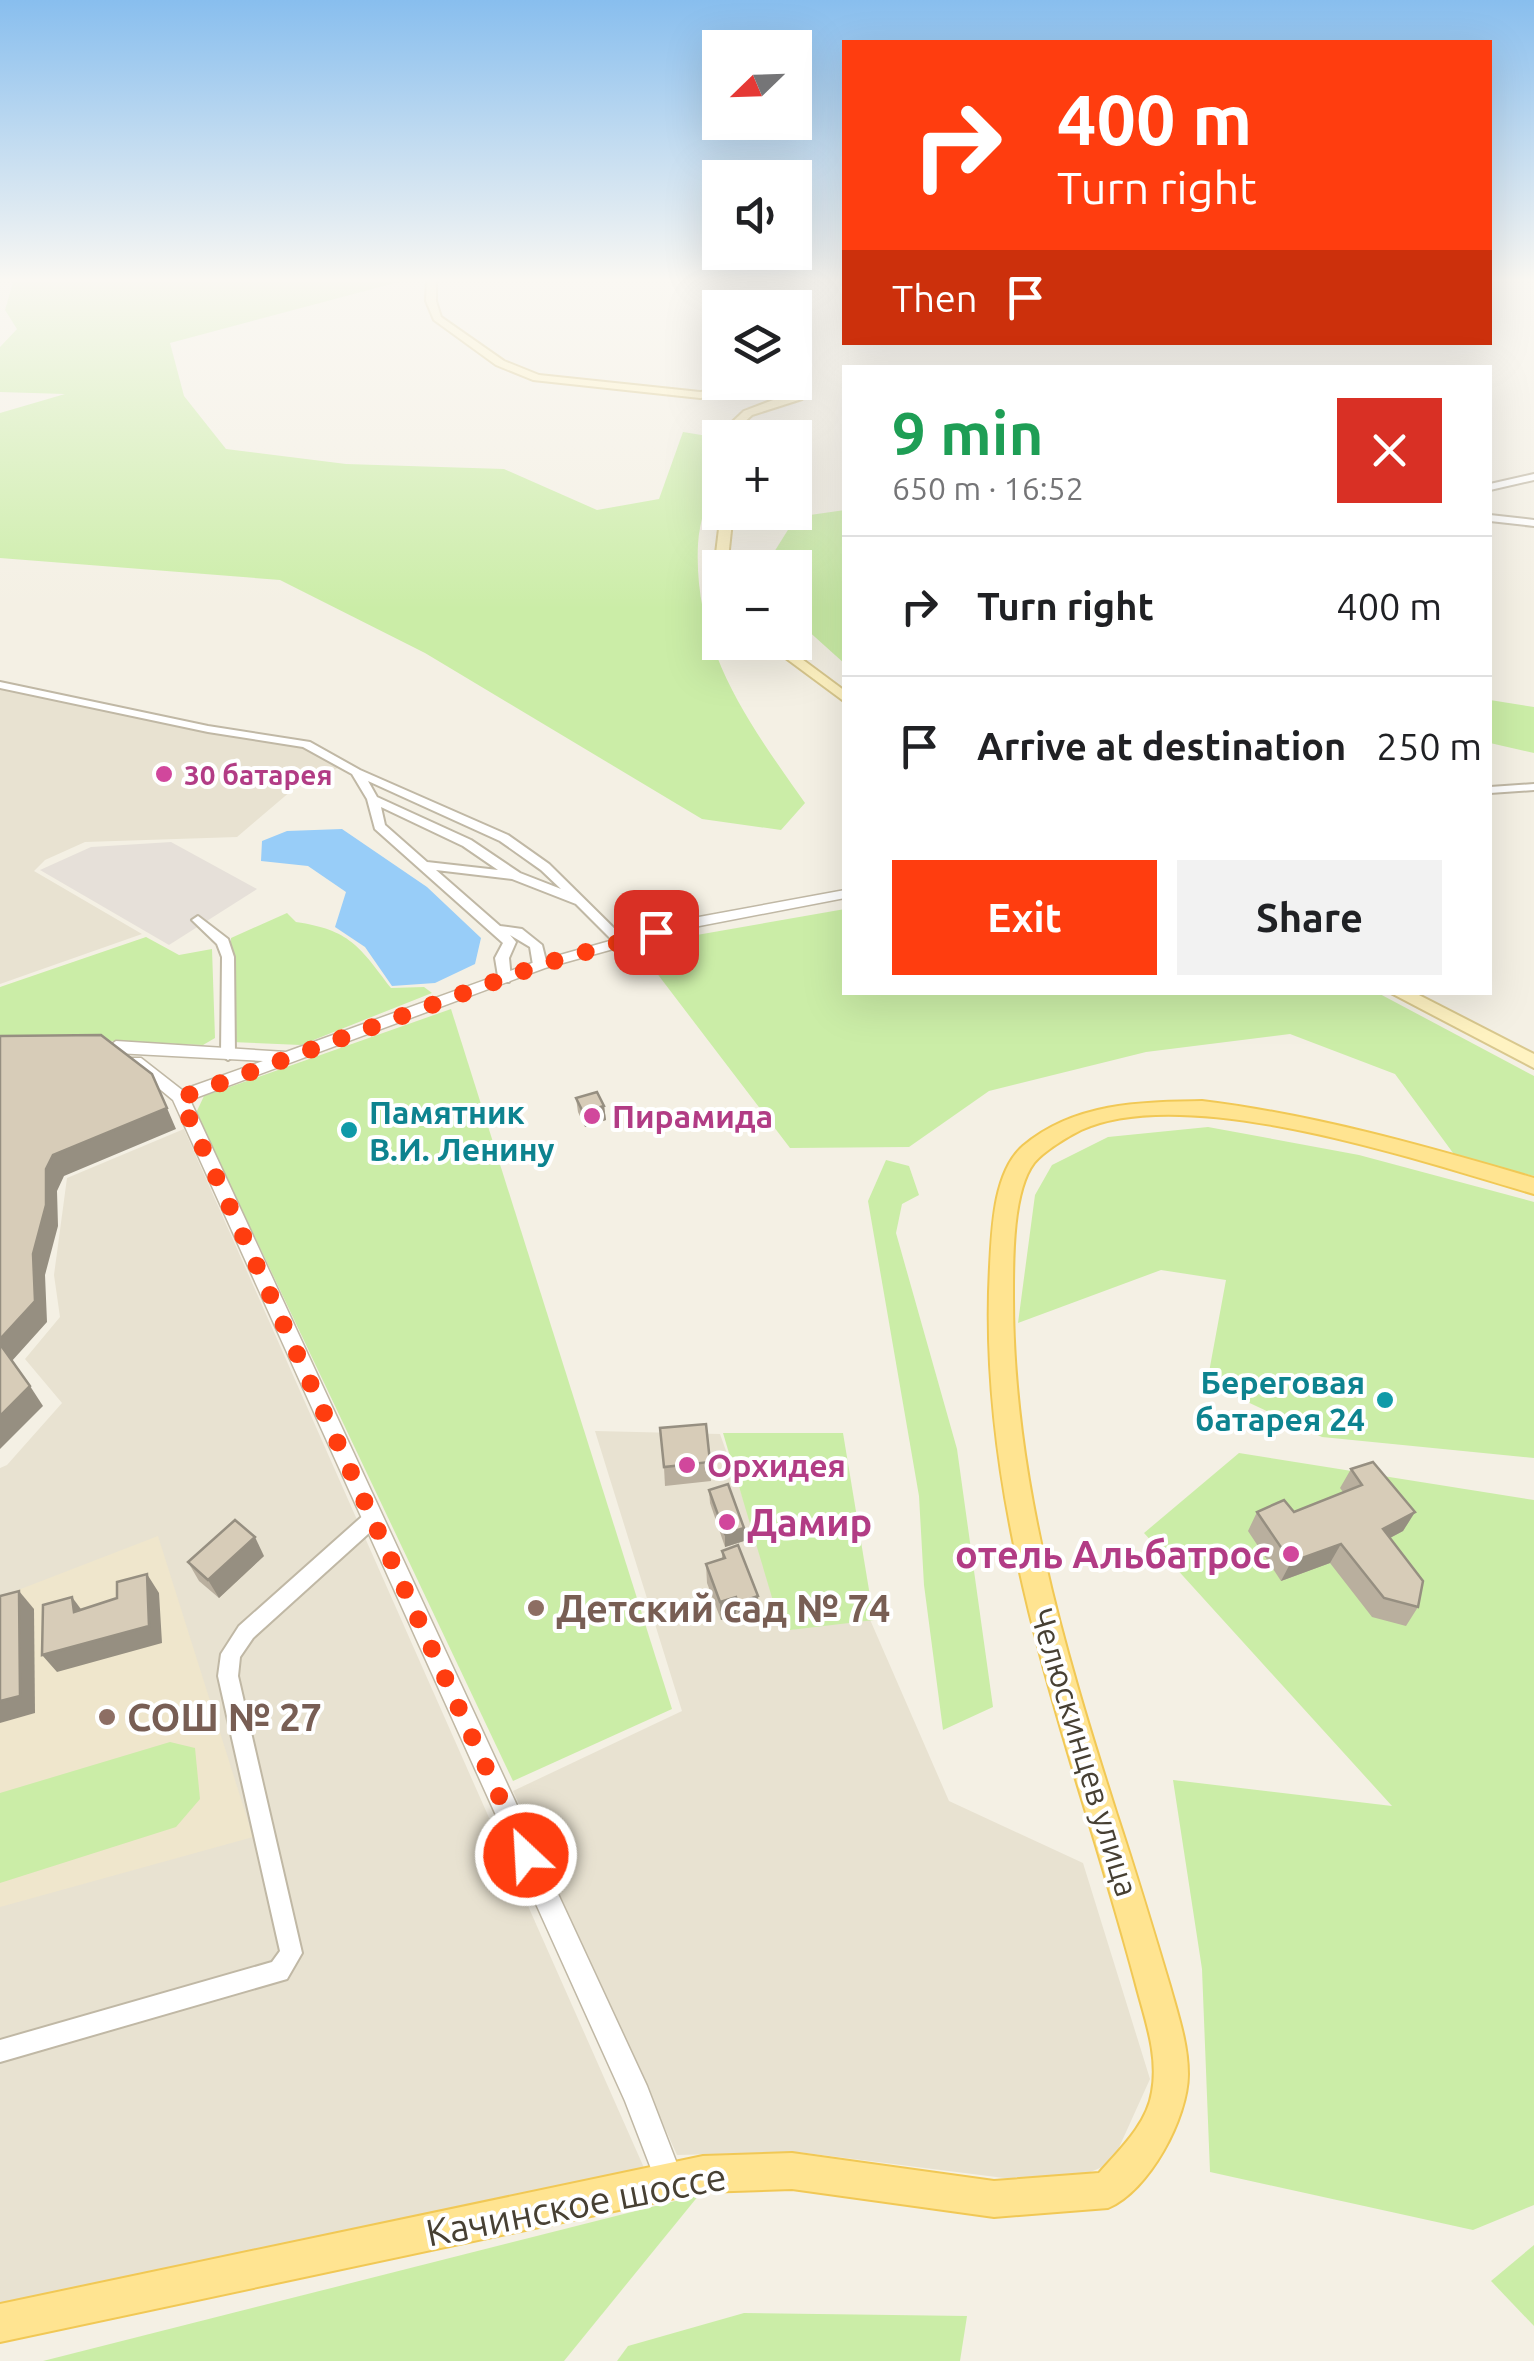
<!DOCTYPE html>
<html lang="en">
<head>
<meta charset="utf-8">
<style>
  :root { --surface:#fff; --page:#f2f2f2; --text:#202124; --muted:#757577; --line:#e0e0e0; --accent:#ff3d0f }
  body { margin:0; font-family:Ubuntu,sans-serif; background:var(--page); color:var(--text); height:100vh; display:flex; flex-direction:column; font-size:38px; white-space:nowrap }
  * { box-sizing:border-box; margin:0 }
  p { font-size:32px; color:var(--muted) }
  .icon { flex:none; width:55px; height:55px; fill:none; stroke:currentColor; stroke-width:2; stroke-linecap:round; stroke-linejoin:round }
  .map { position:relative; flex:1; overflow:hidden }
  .sheet { position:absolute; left:842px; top:365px; width:650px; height:630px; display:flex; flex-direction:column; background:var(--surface); border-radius:0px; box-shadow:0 10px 40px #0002 }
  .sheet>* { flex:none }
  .top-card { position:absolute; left:842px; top:40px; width:650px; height:305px; border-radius:0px; box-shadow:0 10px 40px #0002; background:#ff3d0f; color:#fff; overflow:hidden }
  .needle { width:65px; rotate:247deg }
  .buttons { position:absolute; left:702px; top:30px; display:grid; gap:20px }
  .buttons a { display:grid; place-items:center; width:110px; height:110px; border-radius:0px; background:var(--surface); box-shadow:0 10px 40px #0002; font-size:50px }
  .pin { position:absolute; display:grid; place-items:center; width:85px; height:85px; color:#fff; margin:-42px; border-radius:20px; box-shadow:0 5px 15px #0006 }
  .me { position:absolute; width:110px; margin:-55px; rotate:335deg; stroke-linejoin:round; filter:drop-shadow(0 0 8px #0008) }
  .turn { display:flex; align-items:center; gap:35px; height:210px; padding:0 50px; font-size:45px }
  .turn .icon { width:130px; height:130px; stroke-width:2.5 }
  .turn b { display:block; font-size:70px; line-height:85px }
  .then { display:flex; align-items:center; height:95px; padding:0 50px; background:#0003; gap:20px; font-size:38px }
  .round { display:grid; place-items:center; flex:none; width:105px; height:105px; border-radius:0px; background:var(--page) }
  .summary { display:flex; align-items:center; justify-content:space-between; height:170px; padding:0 50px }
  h1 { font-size:60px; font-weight:700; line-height:75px; color:#1e9e55 }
  .button { display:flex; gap:20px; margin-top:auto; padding:20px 50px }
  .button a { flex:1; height:115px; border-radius:0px; background:var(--accent); color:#fff; font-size:40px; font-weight:700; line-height:115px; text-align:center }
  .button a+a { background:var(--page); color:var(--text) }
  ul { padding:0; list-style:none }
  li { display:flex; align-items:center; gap:30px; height:140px; padding:0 50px; border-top:2px solid var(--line) }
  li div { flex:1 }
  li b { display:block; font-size:38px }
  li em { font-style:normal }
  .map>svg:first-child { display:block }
  .residential { fill:#e8e2d1 }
  .industrial { fill:#e6e0d9 }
  .education { fill:#efe6cc }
  .green { fill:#cbeda7 }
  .water { fill:#98cdf8 }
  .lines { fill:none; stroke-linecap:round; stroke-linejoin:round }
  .minor-casing { stroke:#c0b8a5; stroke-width:4 }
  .tertiary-casing { stroke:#c0b8a5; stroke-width:3 }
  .secondary-casing { stroke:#d9c88e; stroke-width:4 }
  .primary-casing { stroke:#f1c855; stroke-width:4 }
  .minor { fill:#fff; fill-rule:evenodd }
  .tertiary { fill:#fff; fill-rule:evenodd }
  .secondary { fill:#fff3c2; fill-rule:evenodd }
  .primary { fill:#ffe491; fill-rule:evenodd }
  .wall { fill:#b9af9e }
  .shaded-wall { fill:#968f81 }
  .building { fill:#d7ccb8; stroke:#968f81; stroke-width:2.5 }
  .route { stroke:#ff3d0f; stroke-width:18; stroke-dasharray:0 32.4 }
  .hotel-dot { fill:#d1479c; stroke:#fff; stroke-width:4 }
  .culture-dot { fill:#0f9aa8; stroke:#fff; stroke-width:4 }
  .education-dot { fill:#8d6e63; stroke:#fff; stroke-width:4 }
  .labels { text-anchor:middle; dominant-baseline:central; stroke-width:8; stroke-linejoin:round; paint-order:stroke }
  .far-hotel-label { font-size:28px; font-weight:bold; fill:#b23c85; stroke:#fff; text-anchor:start }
  .culture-label { font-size:32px; font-weight:bold; fill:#0d838f; stroke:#fff; text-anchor:start }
  .hotel-label { font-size:32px; font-weight:bold; fill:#b23c85; stroke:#fff; text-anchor:start }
  .street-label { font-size:32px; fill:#474033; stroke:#fff }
  .near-hotel-label { font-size:38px; font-weight:bold; fill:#b23c85; stroke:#fff; text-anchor:start }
  .near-education-label { font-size:38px; font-weight:bold; fill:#785e54; stroke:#fff; text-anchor:start }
  .near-street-label { font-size:38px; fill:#474033; stroke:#fff }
</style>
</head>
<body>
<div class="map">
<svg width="1534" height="2361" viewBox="0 0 1534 2361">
  <rect width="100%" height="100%" fill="#f4f0e4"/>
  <g class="residential">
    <polygon points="0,689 265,736 314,751 340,767 291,791 237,837 85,842 45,860 34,871 142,934 0,984"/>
    <polygon points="184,1129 645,2170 0,2318 0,1468 7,1465 62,1403 25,1359 60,1317 54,1275 67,1178"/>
    <polygon points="595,1431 720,1434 790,1630 868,1615 949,1801 1083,1863 1150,2079 1112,2163 1059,2185 798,2152 677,2155 513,1791 682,1711"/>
  </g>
  <polygon class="industrial" points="171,842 257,889 169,945 40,870 91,847"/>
  <polygon class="education" points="158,1536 253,1837 0,1907 0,1597"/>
  <g class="green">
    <path d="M14,279H410L170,343L184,396L226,449L346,464L504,469L597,510L659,499L683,432L720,438C720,474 700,508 698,544C693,648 748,722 805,803L781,830L702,819L425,653L280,580L0,558V413L65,394L0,392V347L17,329L5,310Z"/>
    <polygon points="845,510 845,664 795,619 795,568 774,567 771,557 796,517"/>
    <polygon points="1490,700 1534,707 1534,753 1490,743"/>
    <polygon points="845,909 845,992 1378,993 1534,1076 1534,1176 1456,1157 1395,1074 1290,1034 1146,1052 989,1091 909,1147 790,1148 643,955 691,936"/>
    <path d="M287,913L296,922C350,930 359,946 391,988L424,987L432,993L301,1045L231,1042V938Z"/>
    <polygon points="146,937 179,955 212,949 215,1038 203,1045 80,1040 0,1042 0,987"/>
    <polygon points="451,1009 672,1709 513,1781 196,1113 204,1096"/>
    <polygon points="1208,1127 1359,1155 1534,1202 1534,1458 1322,1437 1207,1383 1226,1280 1161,1270 1018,1323 1035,1195 1052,1165 1108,1137"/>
    <polygon points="886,1160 909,1166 919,1195 902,1204 896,1233 957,1449 993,1707 943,1730 924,1585 919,1496 868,1201"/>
    <polygon points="723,1433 843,1433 874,1620 782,1631"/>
    <polygon points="1239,1453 1534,1500 1534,2205 1473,2230 1210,2172 1202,1969 1173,1780 1392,1806 1144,1533"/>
    <polygon points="170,1742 195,1748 200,1799 176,1827 0,1883 0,1793"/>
    <polygon points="699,2195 564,2361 43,2361"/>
    <polygon points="1534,2245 1534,2326 1491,2281"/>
    <polygon points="744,2313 967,2316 960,2361 617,2361 628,2346"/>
  </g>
  <polygon class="water" points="342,829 427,887 481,938 475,964 435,983 392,986 365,947 335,927 346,892 308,866 261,861 262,841 287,831"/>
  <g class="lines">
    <defs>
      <g id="minor">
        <polygon points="1534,474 1534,480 1490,490 1490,484"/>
        <polygon points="1490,515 1534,520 1534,526 1490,521"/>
        <path d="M0,682L208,726L310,742L360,770L508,835L549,864L627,941L621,945L616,944L576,904L512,879L436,870L500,926L522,929L542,945L547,965L540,969L533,965L530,947L510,935L516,942L509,958L511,979L509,982H499L495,958L503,943L375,829L367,799L352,774L303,747L208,732L0,688ZM368,781L500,841L541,870L561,889L520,873L471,840L377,797ZM381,807L463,846L498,870L427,862L385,825Z"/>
        <polygon points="1534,784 1534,790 1490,793 1490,787"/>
        <polygon points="198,916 228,939 234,957 235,1055 228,1060 221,1055 222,957 217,944 192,920"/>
        <polygon points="372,1511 378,1513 381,1519 378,1525 253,1638 240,1657 238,1676 302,1953 287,1979 0,2062 0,2040 272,1962 280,1951 218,1676 221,1654 239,1626 366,1513"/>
      </g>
      <polygon id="tertiary" points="845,890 845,898 689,928 545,968 190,1100 647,2086 684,2182 680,2192 670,2196 660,2192 625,2101 173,1100 127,1062 129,1058 141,1058 182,1090 263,1061 116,1053 108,1047 116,1041 286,1052 535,962 688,919"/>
      <g id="secondary">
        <polygon points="427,279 436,279 436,301 441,317 504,361 539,375 700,392 786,383 805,387 808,394 802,399 752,415 739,427 741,438 730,438 728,426 744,411 797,391 786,389 700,398 533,380 496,365 434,320 426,301"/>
        <polygon points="721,512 733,512 727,568 720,568 720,574 714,570"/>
        <polygon points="764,642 779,642 845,691 845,702"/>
        <polygon points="1389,992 1413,992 1534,1054 1534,1068"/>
      </g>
      <path id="primary" d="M1202,1101C1316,1115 1424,1146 1534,1178V1194C1424,1162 1187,1081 1081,1130C1067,1137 1044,1151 1034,1163C1012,1192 1013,1262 1013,1298C1013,1477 1063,1646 1117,1815C1136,1872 1153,1929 1170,1986C1178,2015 1188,2044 1188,2074C1188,2118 1149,2191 1108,2208L994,2217L792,2189L703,2192L0,2342V2304L703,2156L792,2153L994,2181L1099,2173C1120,2149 1147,2124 1152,2092C1159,2054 1144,2017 1135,1981C1118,1918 1099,1855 1080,1793C1028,1621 980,1449 990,1267C992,1231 993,1172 1023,1146C1074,1103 1139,1102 1202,1101Z"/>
    </defs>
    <use href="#minor" class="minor-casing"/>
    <use href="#tertiary" class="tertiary-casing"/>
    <use href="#secondary" class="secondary-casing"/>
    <use href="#primary" class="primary-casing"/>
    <use href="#minor" class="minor"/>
    <use href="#tertiary" class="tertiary"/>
    <use href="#secondary" class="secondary"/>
    <use href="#primary" class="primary"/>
  </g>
  <g class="wall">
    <polygon points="576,1098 604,1106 606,1120 585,1127 578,1112"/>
    <polygon points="710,1462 711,1481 665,1486 664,1467"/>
    <polygon points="1351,1469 1415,1512 1403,1531 1390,1538 1418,1607 1406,1626 1372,1617 1330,1563 1281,1581 1248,1531 1257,1512 1294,1512 1343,1492 1340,1488"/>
    <polygon points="709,1490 744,1528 744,1541 725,1547 710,1503"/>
    <polygon points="722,1551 759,1614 739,1621 736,1615 721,1620 707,1583 706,1564 722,1559"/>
    <polygon points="264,1556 219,1598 199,1581 188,1562"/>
  </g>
  <g class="shaded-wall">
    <polygon points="604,1106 606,1120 585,1127 583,1112"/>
    <polygon points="167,1108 176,1129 64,1176 57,1191 58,1226 45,1275 47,1322 11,1362 0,1344 0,1339 33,1254 46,1169 53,1155"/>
    <polygon points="30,1386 43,1406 0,1449 0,1416"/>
    <polygon points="1415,1512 1403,1531 1371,1548 1383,1529"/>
    <polygon points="744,1528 744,1541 725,1547 725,1534"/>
    <polygon points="255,1537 264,1556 219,1598 208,1580"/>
    <polygon points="1341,1544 1330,1563 1281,1581 1291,1562"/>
    <polygon points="147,1574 159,1593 162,1643 57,1672 42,1655 149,1626"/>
    <polygon points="19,1591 34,1609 35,1713 0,1723 0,1701"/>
    <polygon points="758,1596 759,1614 739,1621 738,1603"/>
    <polygon points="72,1597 86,1616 74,1612"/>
    <polygon points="736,1597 736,1615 721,1620 720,1602"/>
  </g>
  <g class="building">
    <polygon points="101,1035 152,1074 167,1108 53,1155 46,1169 46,1205 33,1254 35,1301 0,1339 0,1036"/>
    <polygon points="597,1092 604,1106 583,1112 576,1098"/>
    <polygon points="0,1344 30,1386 0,1416"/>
    <polygon points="706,1424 710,1462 664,1467 660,1428"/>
    <polygon points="1373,1462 1415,1512 1383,1529 1423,1581 1418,1607 1384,1598 1341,1544 1291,1562 1257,1512 1284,1500 1294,1512 1362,1485 1351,1469"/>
    <polygon points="728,1484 744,1528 725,1534 709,1490"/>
    <polygon points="235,1520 255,1537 208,1580 188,1562"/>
    <polygon points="738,1545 758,1596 738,1603 736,1597 720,1602 706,1564 725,1558 722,1551"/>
    <polygon points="147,1574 149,1626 42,1655 43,1605 72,1597 74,1612 117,1598 117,1582"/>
    <polygon points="19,1591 20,1696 0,1701 0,1596"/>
  </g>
  <linearGradient id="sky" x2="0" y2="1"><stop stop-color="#88beee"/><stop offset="0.46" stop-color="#faf8f3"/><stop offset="1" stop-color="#faf8f3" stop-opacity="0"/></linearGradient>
  <rect width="1534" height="609" fill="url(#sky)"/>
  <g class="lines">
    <polyline class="route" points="526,1855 180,1098 540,965 656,932"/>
  </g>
  <g class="hotel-dot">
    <circle cx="164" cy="774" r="10"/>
    <circle cx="592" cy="1116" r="10"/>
    <circle cx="687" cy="1465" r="10"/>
    <circle cx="727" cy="1522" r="10"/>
    <circle cx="1291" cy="1554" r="10"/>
  </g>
  <g class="culture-dot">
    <circle cx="349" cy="1130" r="10"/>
    <circle cx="1385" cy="1400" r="10"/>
  </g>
  <g class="education-dot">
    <circle cx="536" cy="1608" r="10"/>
    <circle cx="107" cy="1717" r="10"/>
  </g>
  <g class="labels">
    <g class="far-hotel-label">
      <text x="184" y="774">30 батарея</text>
    </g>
    <g class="culture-label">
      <text x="369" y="1112">Памятник<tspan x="369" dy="37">В.И. Ленину</tspan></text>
      <text x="1365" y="1382" text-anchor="end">Береговая<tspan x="1365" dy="37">батарея 24</tspan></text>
    </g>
    <g class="hotel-label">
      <text x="612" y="1116">Пирамида</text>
      <text x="707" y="1465">Орхидея</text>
    </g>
    <g class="street-label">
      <text transform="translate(1085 1752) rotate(73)">Челюскинцев улица</text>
    </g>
    <g class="near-hotel-label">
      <text x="747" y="1522">Дамир</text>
      <text x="1271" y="1554" text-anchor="end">отель Альбатрос</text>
    </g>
    <g class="near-education-label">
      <text x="556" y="1608">Детский сад № 74</text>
      <text x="127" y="1717">СОШ № 27</text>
    </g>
    <g class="near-street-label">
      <text transform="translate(576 2204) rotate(-11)">Качинское шоссе</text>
    </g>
  </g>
</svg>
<div class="buttons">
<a><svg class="needle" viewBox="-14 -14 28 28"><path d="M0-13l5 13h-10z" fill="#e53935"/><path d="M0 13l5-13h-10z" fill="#757577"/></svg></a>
<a><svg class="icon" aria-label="sound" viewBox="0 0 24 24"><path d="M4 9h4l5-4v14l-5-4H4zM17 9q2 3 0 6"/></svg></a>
<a><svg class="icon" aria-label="layers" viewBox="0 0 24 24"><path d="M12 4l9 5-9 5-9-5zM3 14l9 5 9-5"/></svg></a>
<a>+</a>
<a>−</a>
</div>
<div class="pin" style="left:656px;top:932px;background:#d93025"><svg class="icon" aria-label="arrive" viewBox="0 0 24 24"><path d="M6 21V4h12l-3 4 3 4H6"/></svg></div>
<svg class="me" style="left:526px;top:1855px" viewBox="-20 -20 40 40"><circle r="17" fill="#ff3d0f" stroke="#fff" stroke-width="3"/><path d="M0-11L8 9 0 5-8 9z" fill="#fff"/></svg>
<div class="top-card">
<div class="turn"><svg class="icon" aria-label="right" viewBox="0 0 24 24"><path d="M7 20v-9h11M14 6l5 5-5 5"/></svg><div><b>400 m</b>Turn right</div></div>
<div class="then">Then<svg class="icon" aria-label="arrive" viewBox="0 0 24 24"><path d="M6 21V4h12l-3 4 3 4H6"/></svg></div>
</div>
<section class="sheet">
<div class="summary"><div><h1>9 min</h1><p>650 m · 16:52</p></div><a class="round" style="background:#d93025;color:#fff"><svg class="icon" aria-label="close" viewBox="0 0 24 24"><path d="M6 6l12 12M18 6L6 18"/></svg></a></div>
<ul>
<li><svg class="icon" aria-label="right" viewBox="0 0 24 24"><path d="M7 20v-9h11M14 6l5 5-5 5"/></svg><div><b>Turn right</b></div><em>400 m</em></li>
<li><svg class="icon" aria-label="arrive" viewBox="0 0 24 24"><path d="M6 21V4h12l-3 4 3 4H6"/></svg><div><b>Arrive at destination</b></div><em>250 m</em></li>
</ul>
<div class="button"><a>Exit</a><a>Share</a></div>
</section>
</div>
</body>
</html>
